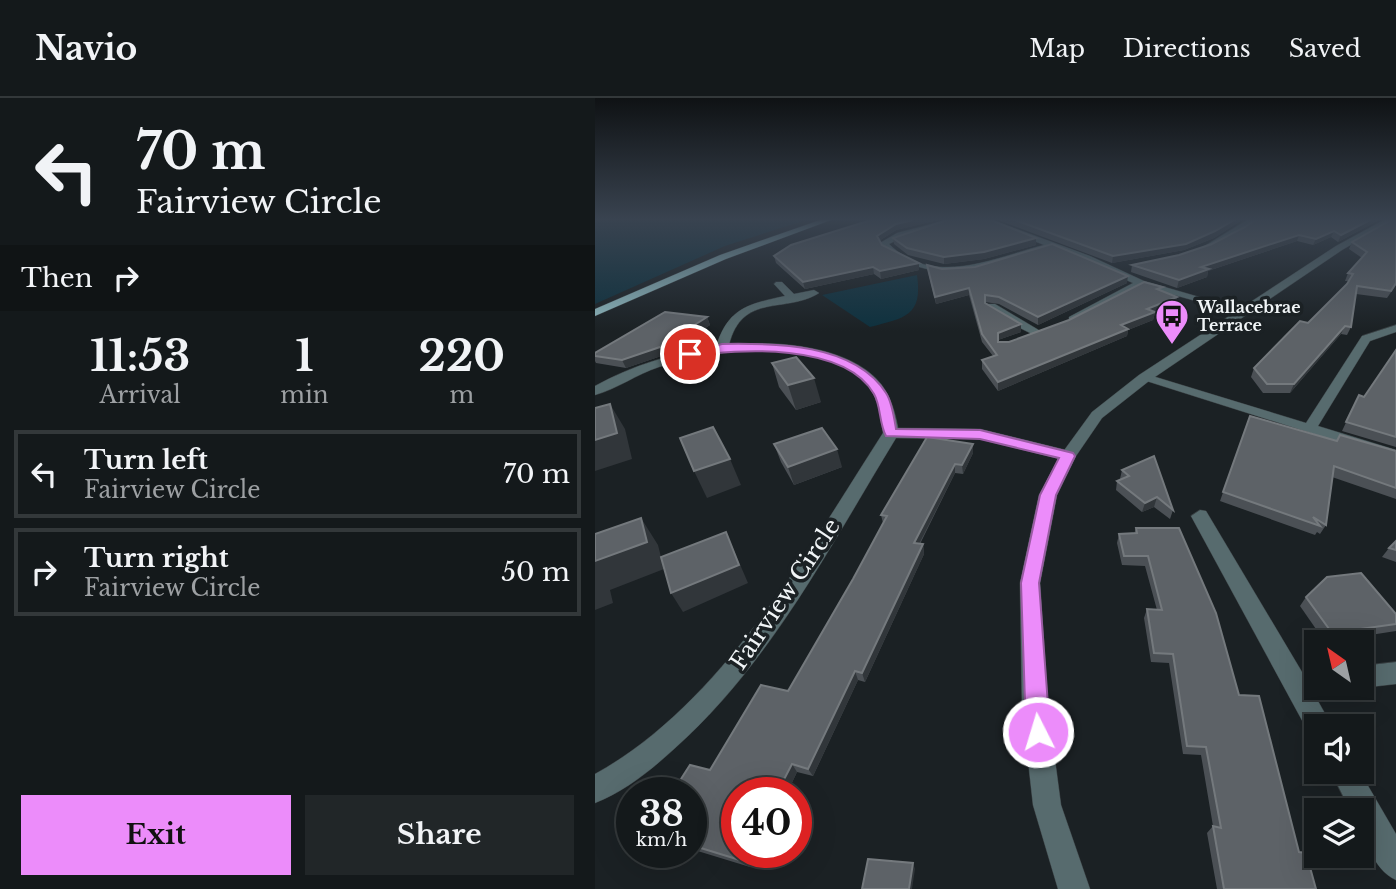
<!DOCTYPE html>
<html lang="en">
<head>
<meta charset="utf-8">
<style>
  :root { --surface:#14191b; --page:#212628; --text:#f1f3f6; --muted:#9da0a3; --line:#33383a; --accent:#ec8cfa }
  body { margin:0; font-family:"Libre Baskerville",serif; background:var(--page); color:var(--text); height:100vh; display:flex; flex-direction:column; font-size:26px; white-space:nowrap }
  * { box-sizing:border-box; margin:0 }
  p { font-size:23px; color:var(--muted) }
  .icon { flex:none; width:38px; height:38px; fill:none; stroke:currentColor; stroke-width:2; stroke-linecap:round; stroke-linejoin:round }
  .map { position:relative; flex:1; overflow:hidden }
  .drawer { display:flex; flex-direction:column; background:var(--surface); width:595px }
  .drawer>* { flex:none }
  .guide { background:#14191b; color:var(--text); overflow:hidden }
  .needle { width:46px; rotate:326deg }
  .buttons { position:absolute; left:709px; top:532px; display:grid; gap:14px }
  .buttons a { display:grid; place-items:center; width:70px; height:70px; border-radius:0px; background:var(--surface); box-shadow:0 7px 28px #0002,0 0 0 2px var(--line); font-size:35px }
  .speed { position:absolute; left:21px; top:679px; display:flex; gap:14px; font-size:35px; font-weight:700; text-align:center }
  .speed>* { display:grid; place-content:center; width:91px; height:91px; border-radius:50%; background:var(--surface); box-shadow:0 7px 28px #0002,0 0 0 2px var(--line); line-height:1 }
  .speed small { font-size:18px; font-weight:400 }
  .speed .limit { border:10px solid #d22; background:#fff; color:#111 }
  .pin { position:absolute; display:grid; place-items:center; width:60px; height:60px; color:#fff; margin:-30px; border:4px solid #fff; border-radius:50%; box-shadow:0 2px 7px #0007 }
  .me { position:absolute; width:77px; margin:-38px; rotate:355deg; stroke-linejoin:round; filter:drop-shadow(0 0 5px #0008) }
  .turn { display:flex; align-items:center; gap:24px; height:147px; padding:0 21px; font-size:32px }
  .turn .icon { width:91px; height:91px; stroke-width:2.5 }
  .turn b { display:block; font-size:49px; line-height:60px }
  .then { display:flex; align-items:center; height:66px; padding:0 21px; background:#0003; gap:14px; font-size:26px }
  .eta { display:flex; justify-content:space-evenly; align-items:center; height:119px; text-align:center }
  .eta b { font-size:42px; font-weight:700; line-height:49px }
  .button { display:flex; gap:14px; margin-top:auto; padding:14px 21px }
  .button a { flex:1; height:80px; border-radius:0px; background:var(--accent); color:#111; font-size:28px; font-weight:700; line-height:80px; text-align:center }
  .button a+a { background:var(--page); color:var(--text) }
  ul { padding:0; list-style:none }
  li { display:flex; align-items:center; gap:21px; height:88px; margin:0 14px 10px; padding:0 7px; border:4px solid var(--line); border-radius:0px }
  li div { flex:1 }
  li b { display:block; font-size:26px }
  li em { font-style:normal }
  header { display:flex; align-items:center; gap:42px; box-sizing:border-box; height:98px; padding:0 35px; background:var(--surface); border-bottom:2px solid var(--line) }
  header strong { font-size:33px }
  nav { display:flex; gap:38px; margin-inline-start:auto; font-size:24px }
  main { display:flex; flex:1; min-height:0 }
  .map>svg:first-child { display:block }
  .green { fill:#0e313e }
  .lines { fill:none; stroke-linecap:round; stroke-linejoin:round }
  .minor-casing { stroke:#393f42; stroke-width:1 }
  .tertiary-casing { stroke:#393f42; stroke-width:1 }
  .primary-casing { stroke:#393f42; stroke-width:1 }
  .minor { fill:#576b6e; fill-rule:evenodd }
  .tertiary { fill:#576b6e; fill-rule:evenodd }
  .primary { fill:#8eb8be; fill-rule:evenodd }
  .wall { fill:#4b5055 }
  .shaded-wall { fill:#31363a }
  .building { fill:#5d6267; stroke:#74797d; stroke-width:2 }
  .route { fill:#ec8cfa; stroke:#995ba2; stroke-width:2 }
  .labels { text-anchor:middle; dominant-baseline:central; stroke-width:7; stroke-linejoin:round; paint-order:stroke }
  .far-poi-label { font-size:16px; font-weight:bold; fill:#f1f5f7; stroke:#1b2124; text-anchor:start }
  .near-street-label { font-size:23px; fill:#f1f5f7; stroke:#1b2124 }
</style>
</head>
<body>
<header>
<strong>Navio</strong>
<nav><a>Map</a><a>Directions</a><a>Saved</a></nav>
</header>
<main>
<section class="drawer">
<div class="guide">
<div class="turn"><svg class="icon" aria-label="left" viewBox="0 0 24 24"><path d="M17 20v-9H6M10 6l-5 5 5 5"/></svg><div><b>70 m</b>Fairview Circle</div></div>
<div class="then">Then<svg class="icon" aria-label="right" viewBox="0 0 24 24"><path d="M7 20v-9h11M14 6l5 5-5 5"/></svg></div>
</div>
<div class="eta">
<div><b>11:53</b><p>Arrival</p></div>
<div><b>1</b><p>min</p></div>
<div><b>220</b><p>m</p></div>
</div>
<ul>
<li><svg class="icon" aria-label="left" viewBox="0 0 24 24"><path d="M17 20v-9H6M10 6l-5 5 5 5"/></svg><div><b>Turn left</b><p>Fairview Circle</p></div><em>70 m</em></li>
<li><svg class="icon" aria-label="right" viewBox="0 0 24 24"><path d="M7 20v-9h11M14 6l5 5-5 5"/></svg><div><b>Turn right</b><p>Fairview Circle</p></div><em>50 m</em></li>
</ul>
<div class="button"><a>Exit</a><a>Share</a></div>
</section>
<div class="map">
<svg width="801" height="791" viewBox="0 0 801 791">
  <rect width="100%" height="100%" fill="#1b2124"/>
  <g class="green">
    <polygon points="0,122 211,122 130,148 0,206"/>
    <path d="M322,177C328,218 310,220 275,229L227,197Z"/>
  </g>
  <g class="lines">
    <defs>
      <g id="minor">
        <path d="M352,122H364L308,139L294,146C339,190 398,160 449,147L387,122H397L495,158L549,183L656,214L651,217L547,188L478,224L474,223V219L538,185L457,150L379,173L347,175L313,166L289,152L285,145L302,135Z"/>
        <polygon points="652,122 663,122 612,153 605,151"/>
        <path d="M181,184H187L199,196L219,192L224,195C191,216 147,194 134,247C179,242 255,247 286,286C296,299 300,314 303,330L385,331L479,354L481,358L473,363L385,341L301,340C235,448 175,566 79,651C55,673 30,693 0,705V676C127,606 212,453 288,335C286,320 284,302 274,289C233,238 119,250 64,269C42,276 22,291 0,297V288C38,267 78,255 121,249C133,210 153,206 190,198L179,186Z"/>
        <polygon points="392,206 400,206 447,234 437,236 403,219 392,210"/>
        <polygon points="801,227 801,234 775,243 723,328 801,352 801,362 542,280 549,276 554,277 711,325 767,238"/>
        <polygon points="605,412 611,413 707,574 721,573 721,590 731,590 719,596 737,628 721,628 721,640 715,637 596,418"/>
        <polygon points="801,564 801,586 766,590 765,590 766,568"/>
        <path d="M736,674H765L801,736V782C778,772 766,736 766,712H755Z"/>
      </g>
      <polygon id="tertiary" points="789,122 798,122 747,152 554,283 507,320 481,358 462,397 445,485 453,609 466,707 495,791 463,791 438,707 427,609 425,485 444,397 465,358 497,314 544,277 741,148"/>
      <polygon id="primary" points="225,122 236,122 131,161 0,218 0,211 125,157"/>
    </defs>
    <use href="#minor" class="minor-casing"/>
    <use href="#tertiary" class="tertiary-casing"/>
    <use href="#primary" class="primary-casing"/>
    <use href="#minor" class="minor"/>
    <use href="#tertiary" class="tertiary"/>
    <use href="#primary" class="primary"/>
  </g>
  <g class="wall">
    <polygon points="276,122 343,122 301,132 284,143 287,147 324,165 324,172 286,181 279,176 210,191 181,165 179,158"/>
    <polygon points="403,122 647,122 619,140 589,152 517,165"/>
    <polygon points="660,122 784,122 743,144 736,139 718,147 702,143 613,173 612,179 582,190 536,174 537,167 584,157 617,146 650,129"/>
    <polygon points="796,122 801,187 792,200 761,196 756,229 752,237 746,236 695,295 668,295 656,279 659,270 713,225 752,186 754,183 750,183 753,175 767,160 754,151 757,144"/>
    <polygon points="298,140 441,147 389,161 349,166 313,157 299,146"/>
    <polygon points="332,167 347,171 532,185 443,227 404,206 390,204 426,234 403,242 403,244 414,244 567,193 582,199 580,206 560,215 558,222 533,232 532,238 403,293 387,271 387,262 398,258 387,244 374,197 341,206 333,174"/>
    <polygon points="112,219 115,227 69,257 31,270 1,265 0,263 0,255"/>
    <polygon points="801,252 801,349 747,333 764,297 769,299"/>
    <polygon points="177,265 226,304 201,312 184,289"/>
    <polygon points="655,318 742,343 801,353 801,401 737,379 731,427 725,436 722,434 720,437 625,403"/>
    <polygon points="179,346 247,369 199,387 186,364"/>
    <polygon points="378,346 378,355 368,376 360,375 325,446 328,446 329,456 270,584 263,582 218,678 202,674 192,695 142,695 142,754 163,754 155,769 96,751 96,695 115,672 193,593 258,481 288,425 286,417"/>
    <polygon points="527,372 578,412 575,421 559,409 547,414 521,392 522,383 525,381"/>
    <polygon points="541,430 644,597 704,754 721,791 622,791 612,735 618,728 606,657 588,656 574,565 556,564 549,520 552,511 562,512 550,468 527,467 522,445 524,436 539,436"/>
    <polygon points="801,443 801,464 787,459 794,450"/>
    <polygon points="711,499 801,516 801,533 730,544 705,508"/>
  </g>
  <g class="shaded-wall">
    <polygon points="318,122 343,122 301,132 282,144 282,138 301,126"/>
    <polygon points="639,122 647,122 619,140 589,152 517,165 518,158"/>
    <polygon points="775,122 784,122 743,144 746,137"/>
    <polygon points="739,133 736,139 718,147 721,141"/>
    <polygon points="704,137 702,143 613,173 612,179 582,190 584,182 606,169"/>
    <polygon points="441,140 441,147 389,161 349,166 349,159"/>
    <polygon points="324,165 324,172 286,181 285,173"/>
    <polygon points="278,169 279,176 210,191 208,184"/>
    <polygon points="533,178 532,185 443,227 443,219"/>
    <polygon points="374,190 374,197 341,206 340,199"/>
    <polygon points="582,199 580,206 560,215 558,222 533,232 532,238 403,293 403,284 526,227 552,211"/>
    <polygon points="112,219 115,227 69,257 31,270 27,262"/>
    <polygon points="426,226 426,234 403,242 403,235"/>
    <polygon points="750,228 746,236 695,295 699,286"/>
    <polygon points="219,280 226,304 201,312 193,287"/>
    <polygon points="15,306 30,331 37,361 0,373 0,342"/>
    <polygon points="378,346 378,355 368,376 367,367"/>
    <polygon points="242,351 247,369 199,387 193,369"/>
    <polygon points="135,361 146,387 112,400 99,373"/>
    <polygon points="360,366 360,375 320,454 319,445"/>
    <polygon points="562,399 559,409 547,414 550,405"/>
    <polygon points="46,420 63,447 69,471 15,492 18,505 0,512 0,463"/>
    <polygon points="131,434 153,485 88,514 76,495"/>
    <polygon points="328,446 329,456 270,584 267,575"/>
    <polygon points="260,573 263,582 218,678 213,671"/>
    <polygon points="197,666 202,674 192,695 182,695"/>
    <polygon points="153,754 163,754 155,769 148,763"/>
    <polygon points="318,765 320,771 317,791 314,791"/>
  </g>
  <g class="building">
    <polygon points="276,122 318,122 301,126 282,138 287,147 324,165 285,173 278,169 208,184 179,158 196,147"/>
    <polygon points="352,122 396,122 441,140 389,154 349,159 312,150 298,140"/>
    <polygon points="420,122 639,122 620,133 591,146 518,158"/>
    <polygon points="660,122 775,122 746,137 739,133 721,141 704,137 606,169 614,171 584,182 537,167 584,157 617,146 650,129"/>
    <polygon points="796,122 801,122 801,185 796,193 762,188 756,229 750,228 699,286 672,286 659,270 705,223 713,225 752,186 758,176 753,175 772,154 757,144"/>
    <polygon points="457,146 533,178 443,219 404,199 390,197 390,205 426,226 403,235 403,244 414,244 474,222 549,184 568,189 562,191 582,199 552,211 560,214 526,227 533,231 403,284 387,262 402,257 387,236 374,190 340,199 332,167 347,171 380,169"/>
    <polygon points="70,214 112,219 65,249 27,262 0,258 0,255"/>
    <polygon points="801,252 801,339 751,324 764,297 769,299"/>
    <polygon points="201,259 219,280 193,287 177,265"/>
    <polygon points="15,306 22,335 0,342 0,310"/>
    <polygon points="655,318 742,343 745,337 801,353 801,390 739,368 731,427 718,419 725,428 628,394"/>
    <polygon points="118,329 135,361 99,373 85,340"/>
    <polygon points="227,330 242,351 193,369 179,346"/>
    <polygon points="332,339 378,346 367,367 360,366 319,445 328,446 267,575 260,573 213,671 197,666 182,695 142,695 142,754 153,754 148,763 96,747 96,695 77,695 95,667 115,672 166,587 193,593 258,481 292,418 286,417"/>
    <polygon points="559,358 578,412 562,399 550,405 522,383 534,378 527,372"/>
    <polygon points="46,420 52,444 0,463 0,436"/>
    <polygon points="541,430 584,430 621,515 644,597 664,598 704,754 711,755 721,791 629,791 618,728 626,730 611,649 592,648 578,556 559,555 552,511 567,512 553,458 529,458 524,436 542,435"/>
    <polygon points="131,434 144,467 76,495 66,459"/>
    <polygon points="801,443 801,452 794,450"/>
    <polygon points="766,475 801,516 801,526 737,535 711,499 732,479"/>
    <polygon points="273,761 318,765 314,791 267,791"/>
  </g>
  <linearGradient id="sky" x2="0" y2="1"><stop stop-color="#0f1214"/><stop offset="0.52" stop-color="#394350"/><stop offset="1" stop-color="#394350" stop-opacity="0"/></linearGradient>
  <rect width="801" height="233" fill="url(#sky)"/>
  <path class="route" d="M127,246C179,245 259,245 291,295C297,304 299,319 301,331L385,332L478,355L480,358L461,397L444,485L455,634L451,642L443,645L434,642L431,634L426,485L445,397L464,360L385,341L291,338C284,325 286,308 279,296C250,245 143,250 95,259L89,256Z"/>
  <defs>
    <symbol id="bus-pin" viewBox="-11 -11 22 30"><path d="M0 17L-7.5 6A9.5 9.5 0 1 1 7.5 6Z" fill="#ec8cfa" stroke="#1b2124"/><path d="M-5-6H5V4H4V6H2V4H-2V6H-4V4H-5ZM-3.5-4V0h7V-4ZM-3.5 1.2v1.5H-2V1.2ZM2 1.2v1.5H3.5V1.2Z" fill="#111"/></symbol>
  </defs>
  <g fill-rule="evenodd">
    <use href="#bus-pin" x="558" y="199" width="38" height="52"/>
  </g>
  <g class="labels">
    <g class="far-poi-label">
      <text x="602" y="209">Wallacebrae<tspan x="602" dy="18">Terrace</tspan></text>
    </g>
    <g class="near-street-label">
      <text transform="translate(190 496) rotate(-56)">Fairview Circle</text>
    </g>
  </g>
</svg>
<div class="buttons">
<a><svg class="needle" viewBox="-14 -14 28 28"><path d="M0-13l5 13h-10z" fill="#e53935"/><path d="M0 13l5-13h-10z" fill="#9da0a3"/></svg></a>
<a><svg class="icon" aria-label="sound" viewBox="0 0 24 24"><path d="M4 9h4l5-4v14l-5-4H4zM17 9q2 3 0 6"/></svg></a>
<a><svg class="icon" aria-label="layers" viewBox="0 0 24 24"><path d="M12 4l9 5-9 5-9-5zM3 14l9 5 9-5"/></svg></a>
</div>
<div class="speed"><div>38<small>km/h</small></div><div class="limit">40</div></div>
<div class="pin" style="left:95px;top:256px;background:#d93025"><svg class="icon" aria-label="arrive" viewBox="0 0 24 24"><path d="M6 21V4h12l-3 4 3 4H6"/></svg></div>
<svg class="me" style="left:443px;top:634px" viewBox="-20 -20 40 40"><circle r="17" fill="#ec8cfa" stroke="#fff" stroke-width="3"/><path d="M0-11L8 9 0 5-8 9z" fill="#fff"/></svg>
</div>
</main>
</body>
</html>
